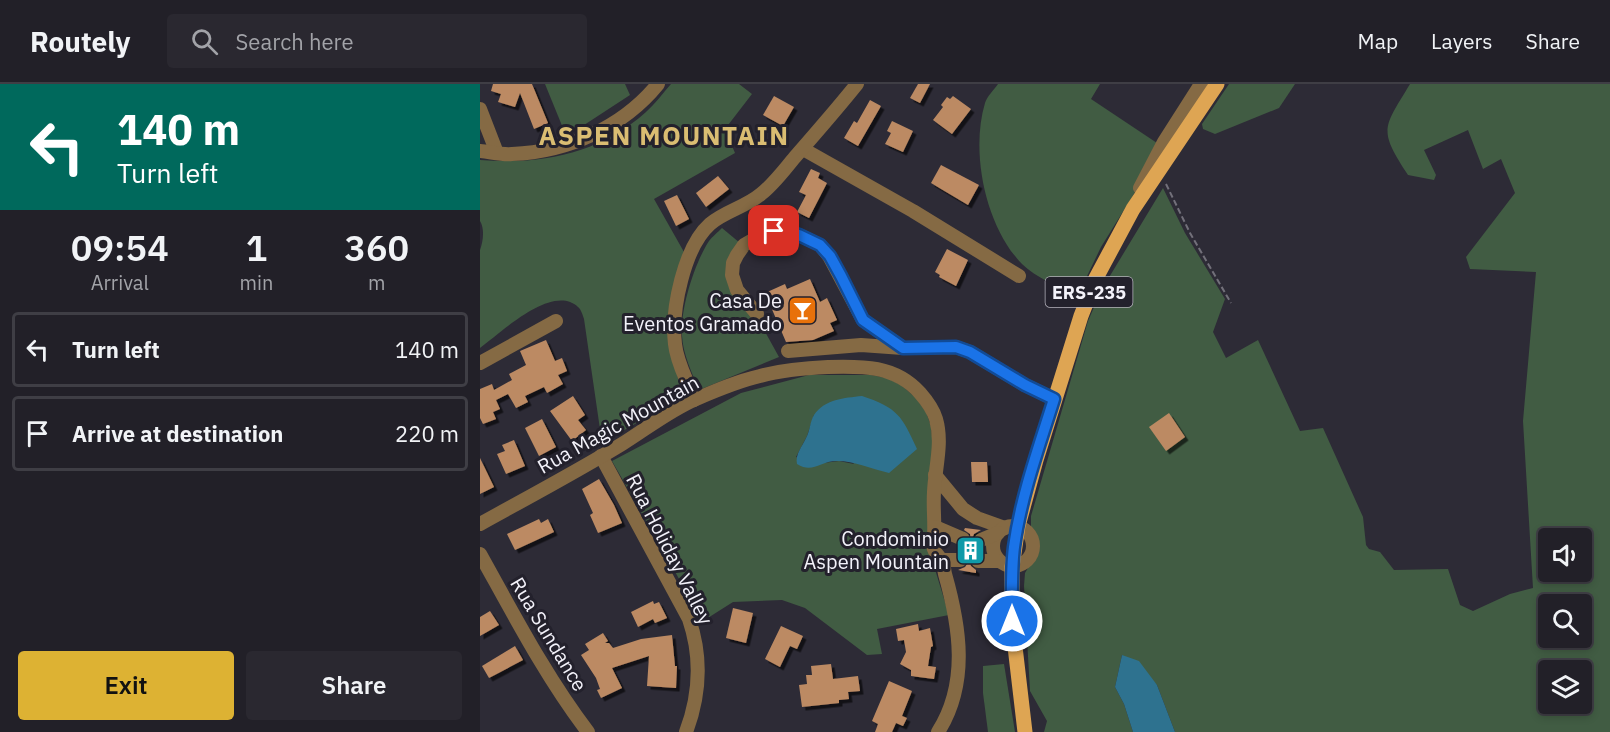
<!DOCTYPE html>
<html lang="en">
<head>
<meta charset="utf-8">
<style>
  :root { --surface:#222028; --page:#2a2830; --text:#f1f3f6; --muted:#a2a3a8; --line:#3f3e45; --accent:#ddb233 }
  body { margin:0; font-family:"IBM Plex Sans",sans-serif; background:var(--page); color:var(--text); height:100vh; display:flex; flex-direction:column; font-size:22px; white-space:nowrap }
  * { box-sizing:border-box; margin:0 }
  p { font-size:20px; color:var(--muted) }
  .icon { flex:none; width:33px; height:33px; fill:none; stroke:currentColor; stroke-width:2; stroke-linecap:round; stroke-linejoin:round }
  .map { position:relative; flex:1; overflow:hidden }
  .side { display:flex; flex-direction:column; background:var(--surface); width:480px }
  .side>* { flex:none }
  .banner { background:#00695c; color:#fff; overflow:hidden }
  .controls { position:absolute; left:1058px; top:444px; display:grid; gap:12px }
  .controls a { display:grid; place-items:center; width:54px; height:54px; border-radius:6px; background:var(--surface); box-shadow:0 3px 9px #0003,0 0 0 2px var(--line); font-size:30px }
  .pin { position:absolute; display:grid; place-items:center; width:51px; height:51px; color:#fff; margin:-26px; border-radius:12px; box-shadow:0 3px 9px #0006 }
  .me { position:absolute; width:66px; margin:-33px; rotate:0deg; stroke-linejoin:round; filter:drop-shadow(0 0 4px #0008) }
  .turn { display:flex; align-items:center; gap:21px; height:126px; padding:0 18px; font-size:27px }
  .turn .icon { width:78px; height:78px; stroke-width:2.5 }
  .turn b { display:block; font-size:42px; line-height:51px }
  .eta { display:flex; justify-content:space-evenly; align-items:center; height:102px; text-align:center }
  .eta b { font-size:36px; font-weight:600; line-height:42px }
  .cta { display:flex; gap:12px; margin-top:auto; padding:12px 18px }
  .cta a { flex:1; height:69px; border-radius:6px; background:var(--accent); color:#111; font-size:24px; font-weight:600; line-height:69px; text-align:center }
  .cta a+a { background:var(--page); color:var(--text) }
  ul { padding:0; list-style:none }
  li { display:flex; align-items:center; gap:18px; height:75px; margin:0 12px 9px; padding:0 6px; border:3px solid var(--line); border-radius:6px }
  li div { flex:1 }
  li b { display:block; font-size:22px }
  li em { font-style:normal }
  header { display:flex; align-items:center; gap:36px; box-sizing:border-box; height:84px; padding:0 30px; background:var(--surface); border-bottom:2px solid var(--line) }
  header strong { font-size:28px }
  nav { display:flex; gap:33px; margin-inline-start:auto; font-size:21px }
  .search { width:420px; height:54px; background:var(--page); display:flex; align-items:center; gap:15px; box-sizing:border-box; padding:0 21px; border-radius:6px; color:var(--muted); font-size:22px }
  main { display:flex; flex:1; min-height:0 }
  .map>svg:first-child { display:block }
  .green { fill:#415c43; fill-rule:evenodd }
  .water { fill:#2e728f }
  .building { fill:#bc8a63; filter:url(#shadow) }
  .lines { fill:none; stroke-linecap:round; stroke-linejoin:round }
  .path { stroke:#72707a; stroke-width:2; stroke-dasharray:6 3; stroke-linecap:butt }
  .minor { stroke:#856a44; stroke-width:14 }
  .major { stroke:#dea553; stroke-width:15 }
  .route-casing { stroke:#114b97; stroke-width:15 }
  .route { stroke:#1a73e8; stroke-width:10 }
  .labels { text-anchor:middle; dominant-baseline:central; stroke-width:6; stroke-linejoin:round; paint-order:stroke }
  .shield { fill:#23212c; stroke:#b5b3bc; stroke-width:1.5 }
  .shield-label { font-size:18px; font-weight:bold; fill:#f3f2fa }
  .poi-label { font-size:20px; fill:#f3f2fa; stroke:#23212c; text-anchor:end }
  .street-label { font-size:20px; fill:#f3f2fa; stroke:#23212c }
  .district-label { font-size:26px; font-weight:bold; letter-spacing:1.5px; fill:#dabd72; stroke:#23212c }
</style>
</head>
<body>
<header>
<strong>Routely</strong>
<div class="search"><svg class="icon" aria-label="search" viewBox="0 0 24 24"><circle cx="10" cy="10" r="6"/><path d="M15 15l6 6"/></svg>Search here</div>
<nav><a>Map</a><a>Layers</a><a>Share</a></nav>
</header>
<main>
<section class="side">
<div class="banner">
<div class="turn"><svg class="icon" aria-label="left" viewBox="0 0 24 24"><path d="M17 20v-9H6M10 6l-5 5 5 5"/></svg><div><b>140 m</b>Turn left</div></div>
</div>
<div class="eta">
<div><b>09:54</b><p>Arrival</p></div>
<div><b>1</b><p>min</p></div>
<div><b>360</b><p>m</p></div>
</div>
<ul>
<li><svg class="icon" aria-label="left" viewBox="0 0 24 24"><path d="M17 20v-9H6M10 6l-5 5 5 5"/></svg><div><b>Turn left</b></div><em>140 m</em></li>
<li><svg class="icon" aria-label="arrive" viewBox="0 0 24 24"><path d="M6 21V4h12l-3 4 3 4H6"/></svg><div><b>Arrive at destination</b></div><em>220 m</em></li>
</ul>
<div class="cta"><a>Exit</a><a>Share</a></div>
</section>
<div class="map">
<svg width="1130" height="648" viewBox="0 0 1130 648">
  <defs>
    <filter id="shadow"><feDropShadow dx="3.5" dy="3.5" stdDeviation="0" flood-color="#0009"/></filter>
  </defs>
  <rect width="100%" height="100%" fill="#2d2b36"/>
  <g class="green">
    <polygon points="65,0 145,0 150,11 101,43 85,49"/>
    <path d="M191,0H259L272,10L245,45L255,69L174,115L204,168L190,225V265L203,312L122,359L104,235C103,232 101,225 98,223C72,199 21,249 0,264V166C3,158 5,145 0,137V76C61,81 119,70 166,28C175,20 183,9 191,0Z"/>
    <path d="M518,0H620L611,15L683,63L621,163L597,213C581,204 555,193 542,180C506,143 490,69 505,19C507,12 514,6 518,0Z"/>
    <polygon points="749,0 815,0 799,24 735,50 723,45 722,40"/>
    <path d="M930,0H1130V648H695L677,601L642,571L635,603L644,620L653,648H564L567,637L550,607L544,502L545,489L555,472L557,465L551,444V432L608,237L622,205L683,104L705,149L745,215L733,248L746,274L778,256L820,347L843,344L883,433L886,461L889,465L900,468L914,486L968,485L980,521L993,527L1030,510L1053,504L1043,337L1056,188L990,185L986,173L1035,109L1021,75L1003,85L988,46L944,66L956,91L954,96L928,91C898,45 903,45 930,0ZM1068,454H1101V488H1068ZM1068,520H1101V554H1068ZM1068,586H1101V620H1068Z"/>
    <path d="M242,144L260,159L247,179L299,273L219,306C212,289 203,270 202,252C200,226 214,180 229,157C232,153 238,148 242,144Z"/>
    <path d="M329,291H391L407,294L421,301L436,314L446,328L451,342L453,362L450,469L469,531L397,545L402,570L387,571L325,524L302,516L253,518L223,537L132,377L261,309ZM334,331L374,380L359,377L343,379L316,373L327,352Z"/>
    <polygon points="524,580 535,648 508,648 503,609 503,582"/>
  </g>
  <g class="water">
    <path d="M382,312C418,324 422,332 437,365L409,389C392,385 374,377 357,377C339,377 333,390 317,380C315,370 322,363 326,354C330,347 330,337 334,331C345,315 364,314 382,312Z"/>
    <polygon points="642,571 659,577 677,601 695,648 653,648 644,620 635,603"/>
  </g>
  <g class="building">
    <polygon points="13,0 52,0 68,39 54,45 40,9 35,23 18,18 21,10 11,7"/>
    <polygon points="438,0 450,0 440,19 430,14"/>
    <polygon points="294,12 314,23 303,42 283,31"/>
    <polygon points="473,12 491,25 472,50 453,36 463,23 461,21 467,13 470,15"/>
    <polygon points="390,16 401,22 378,62 364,54 374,37 377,39"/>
    <polygon points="412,37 433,47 423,68 405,60 411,49 407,47"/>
    <polygon points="461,81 499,101 488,121 451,99"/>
    <polygon points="331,85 340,89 338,94 347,99 329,134 317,128 326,111 319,108"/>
    <polygon points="238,92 249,105 226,123 216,109"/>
    <polygon points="197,111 209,135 196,142 184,117"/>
    <polygon points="467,165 488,176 476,202 459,193 460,191 455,188"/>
    <polygon points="330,195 340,218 347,214 357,236 350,239 354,247 333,256 306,258 285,209 305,200 307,205"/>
    <polygon points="66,256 75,277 82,274 87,287 78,291 83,300 67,309 64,303 45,312 48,318 36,324 28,310 16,316 20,325 13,328 16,335 3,340 0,334 0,305 12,300 14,306 32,296 29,290 46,281 40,267"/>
    <polygon points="93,312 105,331 98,336 106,346 92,357 70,327"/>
    <polygon points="689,329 705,353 686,367 669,343"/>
    <polygon points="62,335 76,363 59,372 45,344"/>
    <polygon points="34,356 45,382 26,390 17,370 25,367 22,361"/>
    <polygon points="0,374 14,403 0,410"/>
    <polygon points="491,378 507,378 508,398 492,398"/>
    <polygon points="119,395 134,421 142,439 118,449 110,431 113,429 102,405"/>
    <polygon points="59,435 61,439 68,435 74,448 35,466 27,450"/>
    <polygon points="485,444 501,446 494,450 492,455 495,463 500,465 499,468 493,470 489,476 491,482 496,486 496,489 478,486 485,483 489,477 487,471 481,467 482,464 488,462 491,458 490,450 484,446"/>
    <polygon points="173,517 174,520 179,518 187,534 175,539 173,535 158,543 151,528"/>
    <polygon points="253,524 273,529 266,559 246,554"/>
    <polygon points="10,527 19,541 0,552 0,533"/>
    <polygon points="438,540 439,547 450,544 453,562 451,563 448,582 456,583 454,595 431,592 431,586 420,580 426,568 424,556 418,557 416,545"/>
    <polygon points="301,542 323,552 317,565 310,562 300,583 285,575"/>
    <polygon points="123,549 128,557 125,559 129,559 133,564 161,555 192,551 195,582 197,582 196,604 167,602 169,572 132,584 142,604 121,614 117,606 120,605 116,594 101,571 109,566 105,560"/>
    <polygon points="35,562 43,576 9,594 2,582"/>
    <polygon points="351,580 353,595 378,592 380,607 368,608 369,615 359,616 359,619 322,623 319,601 327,600 326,591 332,591 331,582"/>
    <polygon points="409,597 432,607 422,632 427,634 423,642 416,639 412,648 395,648 398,640 392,637"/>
  </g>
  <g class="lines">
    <polyline class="path" points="686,100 710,149 751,219"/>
    <g class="minor">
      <polyline points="0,25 17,69"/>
      <polyline points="323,65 433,127 539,192"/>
      <path d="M0,67C11,68 22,71 32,70C88,68 143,43 178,0"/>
      <polyline points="660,104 684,58 721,0"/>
      <polyline points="277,230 257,206 252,191 253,179 257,171 264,161 283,150 304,147 319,151 340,161 349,172 383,236 423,264 476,263 490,268 545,301 574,315"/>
      <polyline points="308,267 381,261 423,264"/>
      <polyline points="0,279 76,237"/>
      <path d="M214,316C208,297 197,280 195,260C191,226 204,163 230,140C245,127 266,123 281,110C294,100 304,86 315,73C336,49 357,25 377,0"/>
      <path d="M121,372L209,535C222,573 220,611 206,648"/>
      <polyline points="455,391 483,425 497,434 525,444"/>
      <path d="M0,440C47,414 96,388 142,360C166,345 190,326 216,315C237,306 258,297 280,292C302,286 325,284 348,283C382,282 415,281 440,309C447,317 453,325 456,335C463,359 455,384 454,408C453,423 455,438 454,453C452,469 455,466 462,477C464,480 464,486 465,490C480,543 489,599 458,648"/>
      <circle cx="533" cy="462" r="20"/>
      <polyline points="455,443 483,455"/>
      <polyline points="501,456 518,449"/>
      <path d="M0,470C34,531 66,593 108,648"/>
      <polyline points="461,476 480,476"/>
      <polyline points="498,477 519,477"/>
    </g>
    <polyline class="major" points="545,648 532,537 532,483 538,442 556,376 601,232 616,194 653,125 737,0"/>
  </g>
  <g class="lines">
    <defs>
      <path id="route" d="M294,147H304L319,151L340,161L350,172L361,192L383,236L423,264L476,263L490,268L545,301L574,315C559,363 541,412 534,463C531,487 532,513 532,537"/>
    </defs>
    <use href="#route" class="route-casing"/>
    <use href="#route" class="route"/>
  </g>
  <defs>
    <symbol id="bar-square" viewBox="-11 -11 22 22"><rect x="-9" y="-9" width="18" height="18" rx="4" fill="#e8710a" stroke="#23212c"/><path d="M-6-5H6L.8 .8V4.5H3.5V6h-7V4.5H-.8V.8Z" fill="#fff"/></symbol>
    <symbol id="building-square" viewBox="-11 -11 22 22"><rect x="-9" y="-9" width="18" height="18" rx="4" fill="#0f9aa8" stroke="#23212c"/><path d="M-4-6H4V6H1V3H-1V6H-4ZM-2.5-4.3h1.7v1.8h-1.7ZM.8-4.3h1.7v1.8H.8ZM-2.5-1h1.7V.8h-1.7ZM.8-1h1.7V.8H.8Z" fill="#fff"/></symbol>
  </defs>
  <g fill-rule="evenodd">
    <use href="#bar-square" x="306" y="210" width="33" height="33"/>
    <use href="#building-square" x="474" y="450" width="33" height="33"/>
  </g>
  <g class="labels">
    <rect class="shield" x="565.5" y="193" width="87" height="30" rx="4.5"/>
    <g class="shield-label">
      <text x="609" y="208">ERS-235</text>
    </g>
    <g class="poi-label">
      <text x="302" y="216">Casa De<tspan x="302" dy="23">Eventos Gramado</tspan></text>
      <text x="469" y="454">Condominio<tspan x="469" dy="23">Aspen Mountain</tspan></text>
    </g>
    <g class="street-label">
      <text transform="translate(138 340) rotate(-29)">Rua Magic Mountain</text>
      <text transform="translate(190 465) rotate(63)">Rua Holiday Valley</text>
      <text transform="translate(69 550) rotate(59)">Rua Sundance</text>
    </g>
    <g class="district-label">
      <text x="184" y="51">ASPEN MOUNTAIN</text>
    </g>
  </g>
</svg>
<div class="controls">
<a><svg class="icon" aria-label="sound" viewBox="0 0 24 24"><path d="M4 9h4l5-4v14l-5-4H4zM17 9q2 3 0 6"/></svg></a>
<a><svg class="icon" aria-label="search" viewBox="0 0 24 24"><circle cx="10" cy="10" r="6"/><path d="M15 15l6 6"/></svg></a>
<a><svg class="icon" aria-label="layers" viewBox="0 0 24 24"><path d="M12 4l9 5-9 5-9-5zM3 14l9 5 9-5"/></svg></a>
</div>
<div class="pin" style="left:294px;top:147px;background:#d93025"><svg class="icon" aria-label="arrive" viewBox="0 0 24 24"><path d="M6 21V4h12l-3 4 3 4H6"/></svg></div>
<svg class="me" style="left:532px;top:537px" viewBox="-20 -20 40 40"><circle r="17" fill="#1a73e8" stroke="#fff" stroke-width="3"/><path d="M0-11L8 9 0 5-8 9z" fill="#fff"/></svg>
</div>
</main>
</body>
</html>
